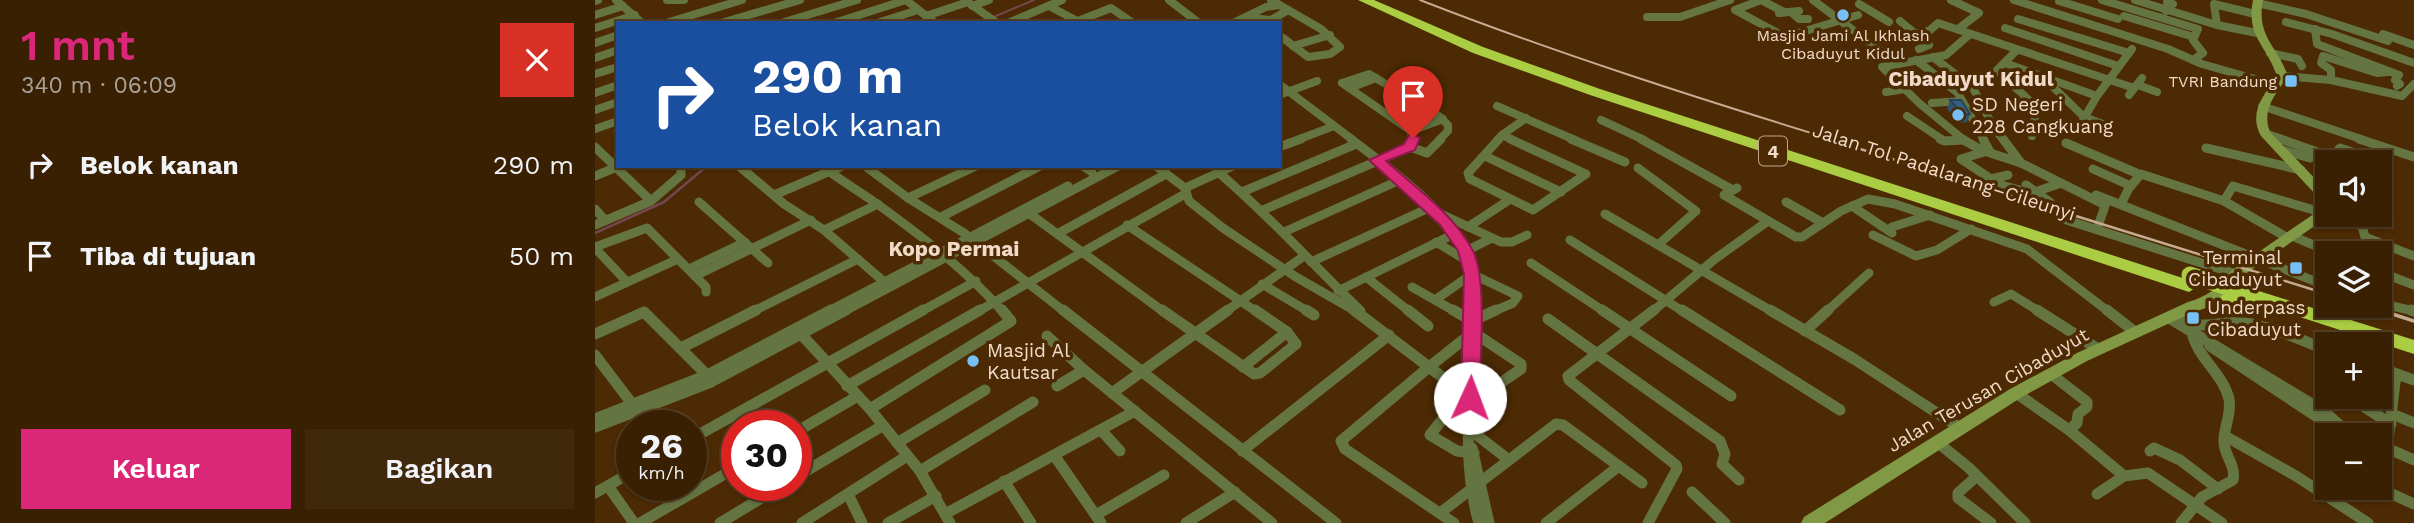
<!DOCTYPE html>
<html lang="id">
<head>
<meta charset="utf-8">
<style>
  :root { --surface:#392002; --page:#40280c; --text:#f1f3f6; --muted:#aba399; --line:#533e24; --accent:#db2777 }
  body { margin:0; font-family:"Work Sans",sans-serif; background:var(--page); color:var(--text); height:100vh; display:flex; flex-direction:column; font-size:26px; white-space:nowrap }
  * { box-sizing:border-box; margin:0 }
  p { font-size:23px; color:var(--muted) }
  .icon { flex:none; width:38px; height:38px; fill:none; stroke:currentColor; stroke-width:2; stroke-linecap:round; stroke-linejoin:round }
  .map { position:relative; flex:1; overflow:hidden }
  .panel { display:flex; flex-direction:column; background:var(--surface); width:595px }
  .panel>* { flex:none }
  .hud { position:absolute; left:21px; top:21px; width:665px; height:147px; border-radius:0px; box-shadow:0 2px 5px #0004,0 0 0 2px var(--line); background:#1a4fa0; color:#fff; overflow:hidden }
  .tools { position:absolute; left:1720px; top:150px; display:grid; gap:14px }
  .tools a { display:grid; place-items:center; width:77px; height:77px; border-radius:0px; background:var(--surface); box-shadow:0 2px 5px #0004,0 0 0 2px var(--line); font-size:35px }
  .speed { position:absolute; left:21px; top:410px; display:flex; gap:14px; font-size:35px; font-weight:700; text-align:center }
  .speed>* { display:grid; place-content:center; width:91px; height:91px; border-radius:50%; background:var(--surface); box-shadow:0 2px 5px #0004,0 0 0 2px var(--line); line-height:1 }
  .speed small { font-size:18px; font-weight:400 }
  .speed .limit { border:10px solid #d22; background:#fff; color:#111 }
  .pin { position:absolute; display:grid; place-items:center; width:60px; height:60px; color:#fff; margin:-72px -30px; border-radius:50% 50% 50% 0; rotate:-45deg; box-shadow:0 0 7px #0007 }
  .pin .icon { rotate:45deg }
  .me { position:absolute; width:77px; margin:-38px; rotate:2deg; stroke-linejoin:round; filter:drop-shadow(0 0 5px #0008) }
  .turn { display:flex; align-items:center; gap:24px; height:147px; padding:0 21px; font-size:32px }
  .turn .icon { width:91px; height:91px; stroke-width:2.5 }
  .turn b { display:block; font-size:49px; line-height:60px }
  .round { display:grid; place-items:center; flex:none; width:74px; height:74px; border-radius:0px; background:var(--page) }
  .summary { display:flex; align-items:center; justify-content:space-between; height:119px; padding:0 21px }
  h1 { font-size:42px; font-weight:600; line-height:52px; color:var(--accent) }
  .action { display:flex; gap:14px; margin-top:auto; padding:14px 21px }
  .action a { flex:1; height:80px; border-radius:0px; background:var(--accent); color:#fff; font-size:28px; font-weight:600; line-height:80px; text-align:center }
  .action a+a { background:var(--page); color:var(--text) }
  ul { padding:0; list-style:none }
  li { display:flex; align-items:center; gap:21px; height:91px; padding:0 21px }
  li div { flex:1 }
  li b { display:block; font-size:26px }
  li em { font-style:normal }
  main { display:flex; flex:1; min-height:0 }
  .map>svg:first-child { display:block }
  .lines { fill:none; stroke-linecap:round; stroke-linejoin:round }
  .stream-far1 { stroke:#734650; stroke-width:2 }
  .stream { stroke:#734650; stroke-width:2.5 }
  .street-far2 { stroke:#657542; stroke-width:8 }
  .street-far1 { stroke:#657542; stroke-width:9 }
  .street { stroke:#657542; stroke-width:11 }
  .secondary { fill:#819945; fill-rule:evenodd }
  .highway { fill:#aacd43; fill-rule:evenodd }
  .rail-far2 { stroke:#c4ab92; stroke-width:2 }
  .rail-far1 { stroke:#c4ab92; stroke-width:2.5 }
  .rail { stroke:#c4ab92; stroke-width:3.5 }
  .highway-bridge { stroke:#aacd43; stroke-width:17 }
  .wall { fill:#2e536e }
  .building { fill:#356080; stroke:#25435a; stroke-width:2 }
  .route { fill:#db2777; stroke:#8e194d; stroke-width:2 }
  .poi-dot { fill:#77c0f7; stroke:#4c2a03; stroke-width:2.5 }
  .labels { text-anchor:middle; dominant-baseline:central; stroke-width:7; stroke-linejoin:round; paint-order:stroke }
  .far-poi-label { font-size:16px; fill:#f1dbc8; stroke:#4c2a03 }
  .shield { fill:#4c2a03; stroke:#c0a68d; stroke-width:2 }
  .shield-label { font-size:18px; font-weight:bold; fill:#f1dbc8 }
  .poi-label { font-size:19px; fill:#f1dbc8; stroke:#4c2a03; text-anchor:start }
  .street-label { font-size:19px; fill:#f1dbc8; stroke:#4c2a03 }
  .far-district-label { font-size:21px; font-weight:bold; fill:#f1dbc8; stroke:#4c2a03 }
  .neighbourhood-label { font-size:21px; font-weight:bold; fill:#f1dbc8; stroke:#4c2a03 }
</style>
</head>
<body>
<main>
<section class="panel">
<div class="summary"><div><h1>1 mnt</h1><p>340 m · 06:09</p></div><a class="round" style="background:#d93025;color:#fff"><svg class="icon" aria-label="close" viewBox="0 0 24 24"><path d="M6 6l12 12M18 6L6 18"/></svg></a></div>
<ul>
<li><svg class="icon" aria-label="right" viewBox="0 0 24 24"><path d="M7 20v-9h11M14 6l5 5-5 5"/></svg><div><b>Belok kanan</b></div><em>290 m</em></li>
<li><svg class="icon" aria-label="arrive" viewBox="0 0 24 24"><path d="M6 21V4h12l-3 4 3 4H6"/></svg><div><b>Tiba di tujuan</b></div><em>50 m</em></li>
</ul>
<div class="action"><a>Keluar</a><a>Bagikan</a></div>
</section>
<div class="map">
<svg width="1819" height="523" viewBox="0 0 1819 523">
  <rect width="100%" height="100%" fill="#4c2a03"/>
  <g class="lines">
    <polyline class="stream-far1" points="384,23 439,0"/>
    <polyline class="stream" points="0,233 69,202 112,166"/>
    <g class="street-far2">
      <polyline points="21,0 47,23"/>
      <polyline points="72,0 89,0"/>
      <polyline points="370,0 402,23"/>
      <polyline points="574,0 604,23"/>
      <polyline points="676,0 726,29 745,47 735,54 713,57 684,35"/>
      <polyline points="1166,0 1140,10 1190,37 1263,15"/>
      <polyline points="1166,0 1189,12"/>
      <polyline points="1218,0 1303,64 1351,55 1375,34"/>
      <polyline points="1356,0 1384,13 1363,29"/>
      <polyline points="1419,0 1573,49 1607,64 1681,85"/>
      <polyline points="1507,0 1603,29 1598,40 1608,53 1598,60"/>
      <polyline points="1540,0 1622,25 1619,4 1660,14"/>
      <polyline points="0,1 3,0"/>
      <polyline points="1464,1 1523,19"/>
      <polyline points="1662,3 1711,14 1793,41"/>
      <polyline points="1264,4 1294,22"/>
      <polyline points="377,6 394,0"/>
      <polyline points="454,6 486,23"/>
      <polyline points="1571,11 1578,4 1572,2 1574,0"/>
      <polyline points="1196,12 1204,19 1213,19"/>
      <polyline points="1184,13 1204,11"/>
      <polyline points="0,15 28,6"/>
      <polyline points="331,16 373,2"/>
      <polyline points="1529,16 1599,37"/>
      <polyline points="1052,17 1085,17 1135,0"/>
      <polyline points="655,18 676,20 693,10"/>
      <polyline points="1423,19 1534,53"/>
      <polyline points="1305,21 1334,45 1324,49"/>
      <polyline points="1691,22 1737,34 1819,63"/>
      <polyline points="71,23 147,0"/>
      <polyline points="126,23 205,0"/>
      <polyline points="186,23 262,0"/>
      <polyline points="239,23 311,0 340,23"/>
      <polyline points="282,23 323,10"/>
      <polyline points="413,23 467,0"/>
      <polyline points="478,23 516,8 538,23"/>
      <polyline points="638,23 671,7 684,5"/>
      <polyline points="1622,25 1662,33"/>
      <polyline points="0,28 40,15"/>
      <polyline points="1410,28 1523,66"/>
      <polyline points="1720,29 1722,44 1804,75 1800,80 1805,84 1802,86"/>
      <polyline points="1322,33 1334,31 1343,23 1539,88"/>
      <polyline points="1788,34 1819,45"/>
      <polyline points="0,43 23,35"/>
      <polyline points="698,46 735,35"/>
      <polyline points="1422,50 1402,70 1439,105 1441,111 1437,136"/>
      <polyline points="1675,53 1703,59 1707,66"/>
      <polyline points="1338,57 1378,88 1400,130 1409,140"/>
      <polyline points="0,58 23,50"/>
      <polyline points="1321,60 1363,93 1389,140"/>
      <polyline points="1410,63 1502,96"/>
      <polyline points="1303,64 1287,67 1324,103 1369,140"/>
      <polyline points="0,74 23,67"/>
      <polyline points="1688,76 1736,80 1807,96 1819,84"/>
      <polyline points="1450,79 1489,117 1513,126"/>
      <polyline points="1736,80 1736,70 1726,63 1728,56 1782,73 1793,72"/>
      <polyline points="747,83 774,74 844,116 853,125 853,131 844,140"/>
      <polyline points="747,83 816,131 817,140"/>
      <polyline points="684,84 758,140"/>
      <polyline points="1543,85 1562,92"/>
      <polyline points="755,88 781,78"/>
      <polyline points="1291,92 1310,89"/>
      <polyline points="0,93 23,85"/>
      <polyline points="684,95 722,81"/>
      <polyline points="1534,95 1547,78"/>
      <polyline points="1337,103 1367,101"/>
      <polyline points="902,106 980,140"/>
      <polyline points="1667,106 1769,140"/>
      <polyline points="0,110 23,102"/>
      <polyline points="1312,116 1348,140"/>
      <polyline points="1006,120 1049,140"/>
      <polyline points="1484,127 1502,96 1537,49"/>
      <polyline points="0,129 23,121"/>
      <polyline points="816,131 848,119"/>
      <polyline points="1670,133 1690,140"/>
      <polyline points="907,135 918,140"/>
      <polyline points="907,135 931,118"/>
      <polyline points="702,140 739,126"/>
      <polyline points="902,140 907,135"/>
      <polyline points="1364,140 1369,140"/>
    </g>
    <g class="street-far1">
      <path d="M756,139C794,168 851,208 871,253C879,271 879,293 879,312"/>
      <polyline points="904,139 873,173 875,179 938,210 991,174 915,139"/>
      <polyline points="976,139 1030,162"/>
      <polyline points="1046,139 1136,189"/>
      <polyline points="1345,139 1349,141 1369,140"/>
      <polyline points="1367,139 1386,150 1426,163 1508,204 1510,206 1502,229"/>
      <polyline points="1388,139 1395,152"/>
      <polyline points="1408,139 1426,163"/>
      <polyline points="1685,139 1754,163"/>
      <polyline points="1764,139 1819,157"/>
      <polyline points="1471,143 1546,175"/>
      <polyline points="0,147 56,201"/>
      <polyline points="684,147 706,139"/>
      <polyline points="815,147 832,153 846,139"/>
      <polyline points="1611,148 1706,170"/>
      <polyline points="1687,150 1715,158"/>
      <polyline points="1389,152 1366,159 1396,179"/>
      <polyline points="890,156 966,192"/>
      <polyline points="1738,156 1745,148 1784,161"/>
      <polyline points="144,166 189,204 229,230 294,286"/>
      <path d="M227,166C246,181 266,192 285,206C329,238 372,271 408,312"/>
      <polyline points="270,166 313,198 369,233 470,312"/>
      <polyline points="488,166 497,172"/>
      <polyline points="561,166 590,188 594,201 628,228 701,277 762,312"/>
      <polyline points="1043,168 1101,211 1064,244"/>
      <polyline points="1498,169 1536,186"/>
      <path d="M623,172C674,215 718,265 766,311"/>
      <polyline points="1413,175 1396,179 1406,185 1439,194"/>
      <polyline points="0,176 24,166"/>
      <polyline points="1431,185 1456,203 1465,218 1641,274"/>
      <polyline points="590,188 638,166"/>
      <polyline points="1142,188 1129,195 1201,237 1207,237 1246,211 1273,199 1300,204 1432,249 1514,312"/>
      <polyline points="647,192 761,144"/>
      <polyline points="1440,192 1466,183"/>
      <polyline points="179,195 247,166"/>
      <polyline points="1501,195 1732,286"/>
      <polyline points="313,198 381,166"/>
      <polyline points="1629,201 1638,186 1732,214"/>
      <polyline points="104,202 173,263"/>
      <polyline points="1191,202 1228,223"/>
      <polyline points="1526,204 1534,188 1546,174 1629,201 1693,238"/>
      <polyline points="1257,206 1297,233"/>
      <polyline points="0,209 10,220"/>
      <polyline points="668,210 815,147 818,139"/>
      <polyline points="435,214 569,312"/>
      <polyline points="846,214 906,242 917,242 932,235"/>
      <polyline points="1010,214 1178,312"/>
      <polyline points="1737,215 1767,226 1770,237 1819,256"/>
      <polyline points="346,217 445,166"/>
      <polyline points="0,225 56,201 86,175 86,166"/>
      <polyline points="532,225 662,312"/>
      <polyline points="873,227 914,200"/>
      <polyline points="1297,227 1335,215"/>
      <polyline points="229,230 283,204"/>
      <polyline points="689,232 805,180"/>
      <polyline points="464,233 571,174"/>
      <polyline points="1278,235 1321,256 1342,250 1376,229"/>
      <polyline points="1697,236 1740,254"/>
      <polyline points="975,240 1089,312"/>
      <polyline points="841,242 874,262"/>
      <polyline points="0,247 52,228 111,287 111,292"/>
      <polyline points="0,248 32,282"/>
      <polyline points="871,251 895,239"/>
      <polyline points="716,262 836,207"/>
      <polyline points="936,263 1010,312"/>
      <polyline points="94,269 150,242"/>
      <polyline points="1785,272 1819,285"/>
      <polyline points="100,276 216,220"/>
      <polyline points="771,277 815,312"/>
      <polyline points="667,284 714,312"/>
      <polyline points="817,287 861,312"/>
      <polyline points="743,291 859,234"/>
      <polyline points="0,297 83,259"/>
      <polyline points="840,300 877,274 923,296 918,303 897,312"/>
      <polyline points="1399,302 1416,294 1445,312"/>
      <polyline points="1785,303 1819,311"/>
      <polyline points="157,312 263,259"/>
      <polyline points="232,312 473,186"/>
      <polyline points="248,312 523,166"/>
      <polyline points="325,312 381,281"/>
      <polyline points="382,312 590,194"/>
      <polyline points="630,312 709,256"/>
      <polyline points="1057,312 1120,259 1173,221"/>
      <polyline points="1231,312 1274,273"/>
    </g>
    <g class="street">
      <polyline points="468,310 741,523"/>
      <polyline points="567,310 659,374 665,373 701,344 692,332 660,310"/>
      <polyline points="711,310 719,315"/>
      <polyline points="759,310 834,367"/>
      <polyline points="813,310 833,326"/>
      <polyline points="858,310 877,321 901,310"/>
      <path d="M879,310C878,381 864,454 884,523"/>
      <polyline points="1007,310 1136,396"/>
      <polyline points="1087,310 1245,410"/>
      <polyline points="1175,310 1259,359 1365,428"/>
      <polyline points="1442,310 1503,349"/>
      <polyline points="1512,310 1540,332"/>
      <polyline points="1816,310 1819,311"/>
      <polyline points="1574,318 1730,412 1748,428"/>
      <polyline points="953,319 1125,441 1130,454 1127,464 1144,480"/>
      <path d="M1590,320C1611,331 1627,320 1649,323C1678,326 1705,340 1732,350"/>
      <polyline points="1210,331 1233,310"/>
      <polyline points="204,332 275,409 325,471 355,523"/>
      <polygon points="878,332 926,364 926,369 904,384 875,398 834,367"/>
      <polyline points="0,334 49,312 112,375"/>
      <polyline points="452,336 489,370 677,523"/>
      <polyline points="1615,346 1722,417 1764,436"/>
      <polyline points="86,348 161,310"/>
      <polyline points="0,355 38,405"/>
      <polyline points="648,367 692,332"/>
      <polyline points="834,367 746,441 750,449 859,523"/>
      <polyline points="1785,368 1819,380"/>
      <polyline points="1456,374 1492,402 1492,407 1483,414 1482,423 1474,430"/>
      <polyline points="252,386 385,310"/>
      <polyline points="462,386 489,370"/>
      <polyline points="517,393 633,310"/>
      <polyline points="1421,393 1474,430 1529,476"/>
      <polyline points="1754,397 1796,424"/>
      <polyline points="875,402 851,415 835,435 862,451 879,453"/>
      <polyline points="275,409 416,321 407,310"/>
      <polyline points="1797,414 1819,423"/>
      <polyline points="0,419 112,375 236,310"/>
      <polyline points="0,427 116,382 251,310"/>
      <polyline points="874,429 914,460"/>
      <polyline points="506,430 525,451"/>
      <polyline points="201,432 263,396"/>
      <polyline points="1630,436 1701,476 1773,523"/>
      <polyline points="96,439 328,310"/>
      <polyline points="1342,442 1373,467 1430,523"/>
      <polyline points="302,443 390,390"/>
      <polyline points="1785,445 1819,460"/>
      <polyline points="877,448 894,523"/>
      <polyline points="1792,449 1801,374"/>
      <polyline points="647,451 794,335"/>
      <polyline points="1555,451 1559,448 1585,460 1623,489"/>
      <polyline points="459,455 506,523"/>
      <polyline points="325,471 438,402"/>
      <polyline points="1382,476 1363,493 1363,498 1396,523"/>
      <polyline points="201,477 287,426"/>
      <polyline points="409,481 436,523"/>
      <polyline points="13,486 39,523"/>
      <polyline points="1788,490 1819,504"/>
      <polyline points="1097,492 1130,523"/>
      <polyline points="0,493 37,472"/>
      <polyline points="253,494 267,523"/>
      <polyline points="1502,494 1529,476 1553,473 1627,523"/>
      <polyline points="845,513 961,424 968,425 1047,483"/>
      <polyline points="350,514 540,411"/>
      <polyline points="501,515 569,475"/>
      <polyline points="45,523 142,467"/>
      <polyline points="125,523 188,485"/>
      <polyline points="207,523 312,456"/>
      <polyline points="293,523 341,496"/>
      <polyline points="591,523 640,492"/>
      <polyline points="951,523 1024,466"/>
      <polyline points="1053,523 1082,469 1081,465 974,380 973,376 1059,310"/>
      <path d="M1586,523L1607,497L1638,480C1641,465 1630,457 1629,443C1628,428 1637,415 1634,399C1628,373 1602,358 1597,332"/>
    </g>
    <path class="secondary" d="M1658,0H1668C1661,37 1682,45 1693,76C1681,94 1666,109 1675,132L1731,190L1734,216L1646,277C1637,294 1620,307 1601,311L1492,361L1427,397L1230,523H1206L1209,517L1415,389L1482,353L1593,302C1611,297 1626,287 1636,271L1723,211L1724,201L1721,195L1666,136C1653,112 1669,95 1682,76C1671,44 1651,37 1658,0Z"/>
    <g class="highway">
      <polygon points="763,0 779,0 888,47 1005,89 1600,282 1603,286 1594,292 1588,290 995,95 878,53"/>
      <polygon points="1648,286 1819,340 1819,354 1668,305 1668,313 1661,314 1627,303 1624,299 1627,295 1641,295 1639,292 1642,288"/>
    </g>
    <path class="rail-far2" d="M825,0C961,53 1099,97 1239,140"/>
    <g class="rail-far1">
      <polyline points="1233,139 1732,294"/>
      <polyline points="1771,306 1790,312"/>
    </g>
    <polyline class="rail" points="1785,310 1819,321"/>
    <polyline class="highway-bridge" points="1595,275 1648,292"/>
  </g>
  <polygon class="wall" points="1355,100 1375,114 1372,122 1365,123 1352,109"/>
  <polygon class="building" points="1355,100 1366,100 1375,114 1368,115"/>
  <path class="route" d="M818,134L825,138L820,150L791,161C821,188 857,213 877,249C893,277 885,363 884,398L882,403H868L866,398L869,274L863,251L845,225L774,160L809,144L814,135Z"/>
  <g class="poi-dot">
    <circle cx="1248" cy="15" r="7"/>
    <rect x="1689" y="74" width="14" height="14" rx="3.5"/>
    <circle cx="1363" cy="115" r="7"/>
    <rect x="1694" y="261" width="14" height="14" rx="3.5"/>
    <rect x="1591" y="311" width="14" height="14" rx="3.5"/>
    <circle cx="378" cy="361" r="7"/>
  </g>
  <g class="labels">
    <g class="far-poi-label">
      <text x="1248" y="35">Masjid Jami Al Ikhlash<tspan x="1248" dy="18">Cibaduyut Kidul</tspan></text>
      <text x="1682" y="81" text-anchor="end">TVRI Bandung</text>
    </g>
    <rect class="shield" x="1164" y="136.5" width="28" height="29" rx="5"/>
    <g class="shield-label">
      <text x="1178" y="151">4</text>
    </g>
    <g class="poi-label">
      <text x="1377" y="104">SD Negeri<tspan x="1377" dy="22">228 Cangkuang</tspan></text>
      <text x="1687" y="257" text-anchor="end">Terminal<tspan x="1687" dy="22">Cibaduyut</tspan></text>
      <text x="1612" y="307">Underpass<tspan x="1612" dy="22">Cibaduyut</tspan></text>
      <text x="392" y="350">Masjid Al<tspan x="392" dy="22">Kautsar</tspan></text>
    </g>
    <g class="street-label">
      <text transform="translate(1349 172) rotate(18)">Jalan Tol Padalarang–Cileunyi</text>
      <text transform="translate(1393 390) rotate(-30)">Jalan Terusan Cibaduyut</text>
    </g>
    <g class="far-district-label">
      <text x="1376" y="78">Cibaduyut Kidul</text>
    </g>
    <g class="neighbourhood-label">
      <text x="359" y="248">Kopo Permai</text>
    </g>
  </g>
</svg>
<div class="tools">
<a><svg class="icon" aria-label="sound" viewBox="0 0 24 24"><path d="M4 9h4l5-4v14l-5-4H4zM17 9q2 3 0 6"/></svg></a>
<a><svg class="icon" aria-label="layers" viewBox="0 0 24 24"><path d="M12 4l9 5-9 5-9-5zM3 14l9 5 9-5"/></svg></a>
<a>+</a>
<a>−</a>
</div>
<div class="speed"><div>26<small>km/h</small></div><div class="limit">30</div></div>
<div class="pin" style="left:818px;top:138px;background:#d93025"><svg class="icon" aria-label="arrive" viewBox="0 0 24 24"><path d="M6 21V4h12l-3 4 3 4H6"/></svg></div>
<svg class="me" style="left:875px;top:398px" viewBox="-20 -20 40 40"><circle r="19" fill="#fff"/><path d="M0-13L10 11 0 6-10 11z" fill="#db2777"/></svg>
<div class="hud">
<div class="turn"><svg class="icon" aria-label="right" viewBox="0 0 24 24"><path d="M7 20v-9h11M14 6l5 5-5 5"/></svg><div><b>290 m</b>Belok kanan</div></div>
</div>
</div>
</main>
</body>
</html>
